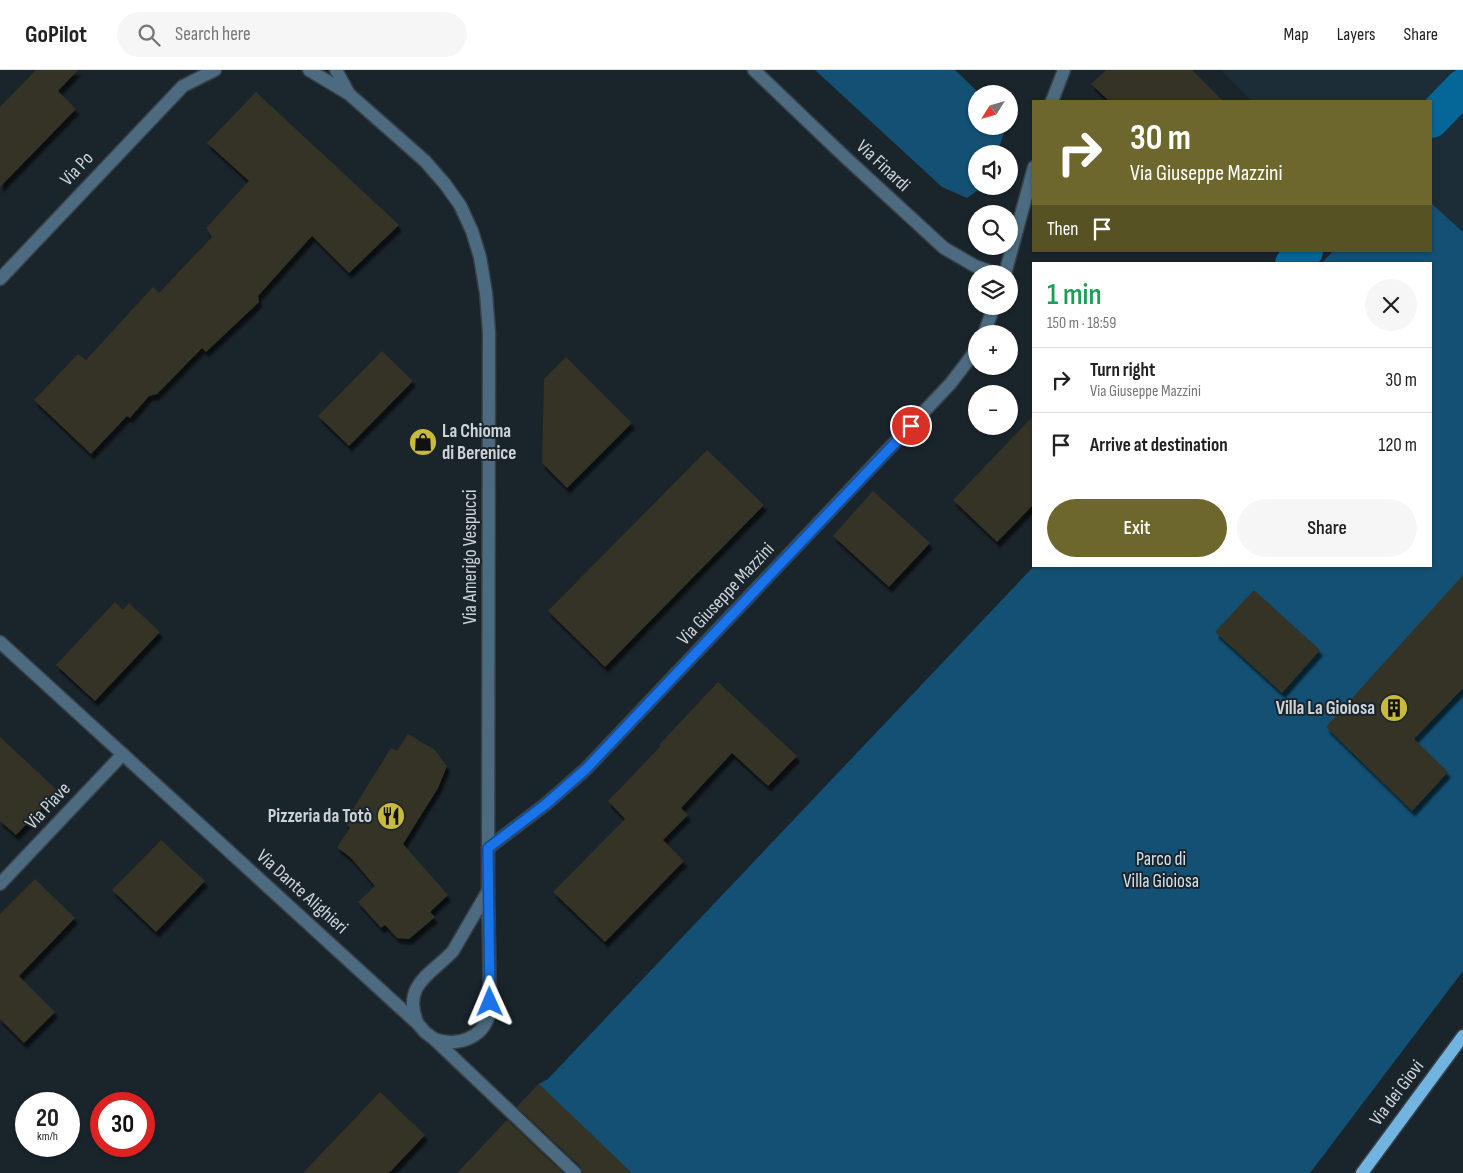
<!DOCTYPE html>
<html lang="en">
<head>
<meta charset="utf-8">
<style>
  :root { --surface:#fff; --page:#f6f6f6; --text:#222; --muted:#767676; --line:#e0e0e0; --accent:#6d672d }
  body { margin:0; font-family:"Sofia Sans Condensed",sans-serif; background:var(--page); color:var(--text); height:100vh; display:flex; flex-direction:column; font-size:19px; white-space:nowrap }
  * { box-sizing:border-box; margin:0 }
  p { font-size:16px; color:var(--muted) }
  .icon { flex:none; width:28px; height:28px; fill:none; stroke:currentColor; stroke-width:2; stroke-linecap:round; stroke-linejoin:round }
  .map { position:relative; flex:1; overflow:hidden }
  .sheet { position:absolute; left:1032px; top:192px; width:400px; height:305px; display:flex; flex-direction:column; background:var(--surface); border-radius:0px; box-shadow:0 1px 4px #0004 }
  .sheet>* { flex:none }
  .guide { position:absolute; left:1032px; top:30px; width:400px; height:152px; border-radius:0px; box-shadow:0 1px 4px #0004; background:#6d672d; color:#fff; overflow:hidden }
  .needle { width:32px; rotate:233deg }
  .controls { position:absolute; left:968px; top:15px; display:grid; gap:10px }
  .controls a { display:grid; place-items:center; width:50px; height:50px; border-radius:50%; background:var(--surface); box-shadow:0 1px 4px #0004; font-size:25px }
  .speed { position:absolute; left:15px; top:1022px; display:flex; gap:10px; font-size:25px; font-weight:700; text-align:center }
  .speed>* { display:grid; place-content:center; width:65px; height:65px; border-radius:50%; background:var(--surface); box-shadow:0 1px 4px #0004; line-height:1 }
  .speed small { font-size:12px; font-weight:400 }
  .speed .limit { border:8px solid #d22; background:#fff; color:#111 }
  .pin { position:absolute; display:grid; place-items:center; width:42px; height:42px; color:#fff; margin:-21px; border:2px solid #fff; border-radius:50%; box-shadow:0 1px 5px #0007 }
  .me { position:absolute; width:55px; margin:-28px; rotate:359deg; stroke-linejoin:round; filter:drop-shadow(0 0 4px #0008) }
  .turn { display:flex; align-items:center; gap:18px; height:105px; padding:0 15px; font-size:22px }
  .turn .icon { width:65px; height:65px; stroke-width:2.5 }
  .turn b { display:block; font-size:35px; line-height:42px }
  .then { display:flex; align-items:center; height:48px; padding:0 15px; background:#0003; gap:10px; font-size:19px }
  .round { display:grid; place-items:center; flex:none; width:52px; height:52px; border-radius:26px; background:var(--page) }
  .head { display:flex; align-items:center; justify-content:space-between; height:85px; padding:0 15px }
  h1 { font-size:30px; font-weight:600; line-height:38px; color:#1e9e55 }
  .button { display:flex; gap:10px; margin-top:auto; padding:10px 15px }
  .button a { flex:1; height:58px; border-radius:30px; background:var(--accent); color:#fff; font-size:20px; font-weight:600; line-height:58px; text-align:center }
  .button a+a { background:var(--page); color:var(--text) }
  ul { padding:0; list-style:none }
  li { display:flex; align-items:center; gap:15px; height:65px; padding:0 15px; border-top:1px solid var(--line) }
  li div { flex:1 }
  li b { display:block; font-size:19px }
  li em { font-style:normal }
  header { display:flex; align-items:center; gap:30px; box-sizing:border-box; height:70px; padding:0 25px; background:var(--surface); border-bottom:1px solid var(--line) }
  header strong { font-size:24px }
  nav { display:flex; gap:28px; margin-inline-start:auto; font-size:18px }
  .search { width:350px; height:45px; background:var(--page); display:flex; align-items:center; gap:12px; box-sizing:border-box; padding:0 18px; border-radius:28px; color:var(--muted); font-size:19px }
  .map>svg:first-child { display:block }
  .built { fill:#1d2d38 }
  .green { fill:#135073 }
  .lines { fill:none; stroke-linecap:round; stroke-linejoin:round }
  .canal { stroke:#046798; stroke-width:36 }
  .building { fill:#343327; filter:url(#shadow) }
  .minor-casing { stroke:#374047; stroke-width:15 }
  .major-casing { stroke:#374047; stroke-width:15 }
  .minor { stroke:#4c6b80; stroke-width:12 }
  .major { stroke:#72b4e1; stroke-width:12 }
  .route-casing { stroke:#114b97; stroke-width:12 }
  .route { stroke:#1a73e8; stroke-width:9 }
  .labels { text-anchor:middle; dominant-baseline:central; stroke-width:4; stroke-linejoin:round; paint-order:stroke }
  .street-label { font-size:19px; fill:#cdd4d8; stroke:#1a242b }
  .poi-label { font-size:19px; font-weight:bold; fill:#cdd4d8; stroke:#1a242b; text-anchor:end }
  .park-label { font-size:19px; fill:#d1e4f2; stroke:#1a242b }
</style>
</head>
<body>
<header>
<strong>GoPilot</strong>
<div class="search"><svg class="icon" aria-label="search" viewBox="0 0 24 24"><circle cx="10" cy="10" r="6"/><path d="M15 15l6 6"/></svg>Search here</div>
<nav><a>Map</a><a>Layers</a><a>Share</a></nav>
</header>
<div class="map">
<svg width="1463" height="1103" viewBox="0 0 1463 1103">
  <defs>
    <filter id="shadow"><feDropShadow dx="3" dy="5.5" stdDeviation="1" flood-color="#0009"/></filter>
  </defs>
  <rect width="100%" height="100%" fill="#1a242b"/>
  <polygon class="built" points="1221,0 1463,0 1463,162 1431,133 1431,31 1252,31"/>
  <g class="green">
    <polygon points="815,0 955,0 980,24 976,24 976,56 1006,56 997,84 976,84 976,116 984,116 967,128 942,117"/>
    <polygon points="1431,133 1463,162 1463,901 1310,1103 586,1103 517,1037 539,1014 548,1009 1034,496 1431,496 1431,194 1321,194 1333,181 1431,181"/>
  </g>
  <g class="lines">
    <g class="canal">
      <polyline points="1431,50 1463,17"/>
      <polyline points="1293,194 1305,181"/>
    </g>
  </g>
  <g class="building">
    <polygon points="36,0 78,0 58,21 76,39 0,117 0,37"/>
    <polygon points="1106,0 1192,0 1223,31 1109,31 1091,14"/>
    <polygon points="256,22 399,155 349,203 312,166 258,226 259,232 206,282 202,278 157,324 149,326 130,348 127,346 91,384 34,330 78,284 86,290 153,217 159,223 212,167 206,158 249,111 207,73"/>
    <polygon points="382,281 413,311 349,376 318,346"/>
    <polygon points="566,287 632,353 567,418 542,393 544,309"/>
    <polygon points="1034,345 1034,434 997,472 953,430"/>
    <polygon points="707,380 764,435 605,597 548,541"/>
    <polygon points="873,421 930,473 889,517 833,466"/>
    <polygon points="1463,505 1463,618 1414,669 1448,702 1412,741 1326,657"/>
    <polygon points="1254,520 1320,580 1282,623 1215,562"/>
    <polygon points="115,532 123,540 129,533 160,562 95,631 56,595"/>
    <polygon points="718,612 797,686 768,716 732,683 681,738 688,745 663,770 684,791 605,872 553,822 625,749 608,731 661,676 659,675"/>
    <polygon points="408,664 435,680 447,696 438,718 403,774 448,825 430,842 435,847 409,869 397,868 385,855 381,858 358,832 375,816 351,788 337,777 350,758 345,752 391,678 397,681"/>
    <polygon points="0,667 58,721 16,765 0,751"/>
    <polygon points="161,770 205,811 156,862 112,820"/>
    <polygon points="35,809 75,848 19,906 55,942 24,973 0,949 0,844"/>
    <polygon points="539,1014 632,1103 583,1103 581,1097 517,1037"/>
    <polygon points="380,1022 425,1065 389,1103 303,1103"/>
    <polygon points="507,1050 563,1103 457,1103"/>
  </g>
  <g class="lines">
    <defs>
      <g id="minor">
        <path d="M309,0L349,24L425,91L445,114L460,135L472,161L480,187L486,223L489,262L488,820L490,932C490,936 490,940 489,944C483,969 456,977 434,969"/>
        <polyline points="336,0 348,22"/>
        <polyline points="754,0 845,87 944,178 975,196 998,204"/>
        <polyline points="1052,31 1064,0"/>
        <polyline points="1005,204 1034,97"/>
        <polyline points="0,209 183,16 215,0"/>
        <polyline points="984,264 994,236"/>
        <polyline points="0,572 418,954 425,962 434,969 575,1103"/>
        <polyline points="488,778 546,734 586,699 951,313 976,280"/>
        <polyline points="0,814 123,684"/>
        <path d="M417,952C402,914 432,904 453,881L488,821"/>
      </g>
      <polyline id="major" points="1362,1103 1463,966"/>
    </defs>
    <use href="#minor" class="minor-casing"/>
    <use href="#major" class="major-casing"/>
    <use href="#minor" class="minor"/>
    <use href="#major" class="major"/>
  </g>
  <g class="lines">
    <defs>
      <polyline id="route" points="490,932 488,778 546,734 586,699 911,356"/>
    </defs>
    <use href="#route" class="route-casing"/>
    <use href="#route" class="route"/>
  </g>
  <defs>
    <symbol id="shop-disc" viewBox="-11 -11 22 22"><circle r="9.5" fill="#c8bb3b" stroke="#1a242b"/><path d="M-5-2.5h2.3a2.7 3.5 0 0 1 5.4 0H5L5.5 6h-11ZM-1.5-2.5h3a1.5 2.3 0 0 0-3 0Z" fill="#111"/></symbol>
    <symbol id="building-disc" viewBox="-11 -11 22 22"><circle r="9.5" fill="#c8bb3b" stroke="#1a242b"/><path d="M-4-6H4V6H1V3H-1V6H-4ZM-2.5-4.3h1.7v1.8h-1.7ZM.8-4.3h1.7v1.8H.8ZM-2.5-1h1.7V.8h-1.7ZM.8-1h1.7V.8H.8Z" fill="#111"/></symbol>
    <symbol id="restaurant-disc" viewBox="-11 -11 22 22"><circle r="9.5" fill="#c8bb3b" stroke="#1a242b"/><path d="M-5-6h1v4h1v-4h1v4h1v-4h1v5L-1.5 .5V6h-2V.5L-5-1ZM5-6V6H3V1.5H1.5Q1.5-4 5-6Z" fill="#111"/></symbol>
  </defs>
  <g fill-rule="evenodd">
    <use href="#shop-disc" x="407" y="356" width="32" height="32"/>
    <use href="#building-disc" x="1378" y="622" width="32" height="32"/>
    <use href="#restaurant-disc" x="375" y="730" width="32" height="32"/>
  </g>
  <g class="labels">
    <g class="street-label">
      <text transform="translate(883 96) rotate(43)">Via Finardi</text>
      <text transform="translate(77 99) rotate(-47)">Via Po</text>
      <text transform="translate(470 487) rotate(-90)">Via Amerigo Vespucci</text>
      <text transform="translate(726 524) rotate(-47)">Via Giuseppe Mazzini</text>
      <text transform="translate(48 736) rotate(-47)">Via Piave</text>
      <text transform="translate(302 822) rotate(42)">Via Dante Alighieri</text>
      <text transform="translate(1397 1023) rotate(-53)">Via dei Giovi</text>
    </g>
    <g class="poi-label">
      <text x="442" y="361" text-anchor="start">La Chioma<tspan x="442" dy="22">di Berenice</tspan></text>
      <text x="1375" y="638">Villa La Gioiosa</text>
      <text x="372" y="746">Pizzeria da Totò</text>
    </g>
    <g class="park-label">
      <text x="1161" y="789">Parco di<tspan x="1161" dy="22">Villa Gioiosa</tspan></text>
    </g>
  </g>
</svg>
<div class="controls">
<a><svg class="needle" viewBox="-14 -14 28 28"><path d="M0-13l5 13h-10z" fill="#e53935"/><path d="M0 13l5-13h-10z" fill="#767676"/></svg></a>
<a><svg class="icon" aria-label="sound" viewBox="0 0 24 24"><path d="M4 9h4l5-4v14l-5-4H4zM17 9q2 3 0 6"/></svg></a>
<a><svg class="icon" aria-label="search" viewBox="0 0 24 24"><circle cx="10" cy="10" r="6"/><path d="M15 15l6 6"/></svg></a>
<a><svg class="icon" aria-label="layers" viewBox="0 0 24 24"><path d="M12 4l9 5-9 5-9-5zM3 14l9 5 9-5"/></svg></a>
<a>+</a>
<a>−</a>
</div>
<div class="speed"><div>20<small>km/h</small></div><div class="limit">30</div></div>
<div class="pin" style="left:911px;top:356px;background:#d93025"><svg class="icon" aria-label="arrive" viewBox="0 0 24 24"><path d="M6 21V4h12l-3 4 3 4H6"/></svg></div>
<svg class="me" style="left:490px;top:932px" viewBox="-20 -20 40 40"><path d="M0-17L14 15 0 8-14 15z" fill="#1a73e8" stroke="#fff" stroke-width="4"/></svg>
<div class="guide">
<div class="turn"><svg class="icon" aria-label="right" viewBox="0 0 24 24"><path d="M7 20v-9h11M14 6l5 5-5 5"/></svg><div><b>30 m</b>Via Giuseppe Mazzini</div></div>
<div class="then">Then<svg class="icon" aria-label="arrive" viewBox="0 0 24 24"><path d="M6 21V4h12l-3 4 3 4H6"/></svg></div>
</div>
<section class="sheet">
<div class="head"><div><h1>1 min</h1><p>150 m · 18:59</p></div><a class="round"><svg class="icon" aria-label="close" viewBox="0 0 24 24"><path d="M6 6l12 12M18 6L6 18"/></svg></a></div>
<ul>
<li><svg class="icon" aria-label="right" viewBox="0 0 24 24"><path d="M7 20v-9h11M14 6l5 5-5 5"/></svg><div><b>Turn right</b><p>Via Giuseppe Mazzini</p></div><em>30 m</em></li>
<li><svg class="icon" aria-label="arrive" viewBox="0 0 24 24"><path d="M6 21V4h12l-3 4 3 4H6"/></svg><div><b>Arrive at destination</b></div><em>120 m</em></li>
</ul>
<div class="button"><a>Exit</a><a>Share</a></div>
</section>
</div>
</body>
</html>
